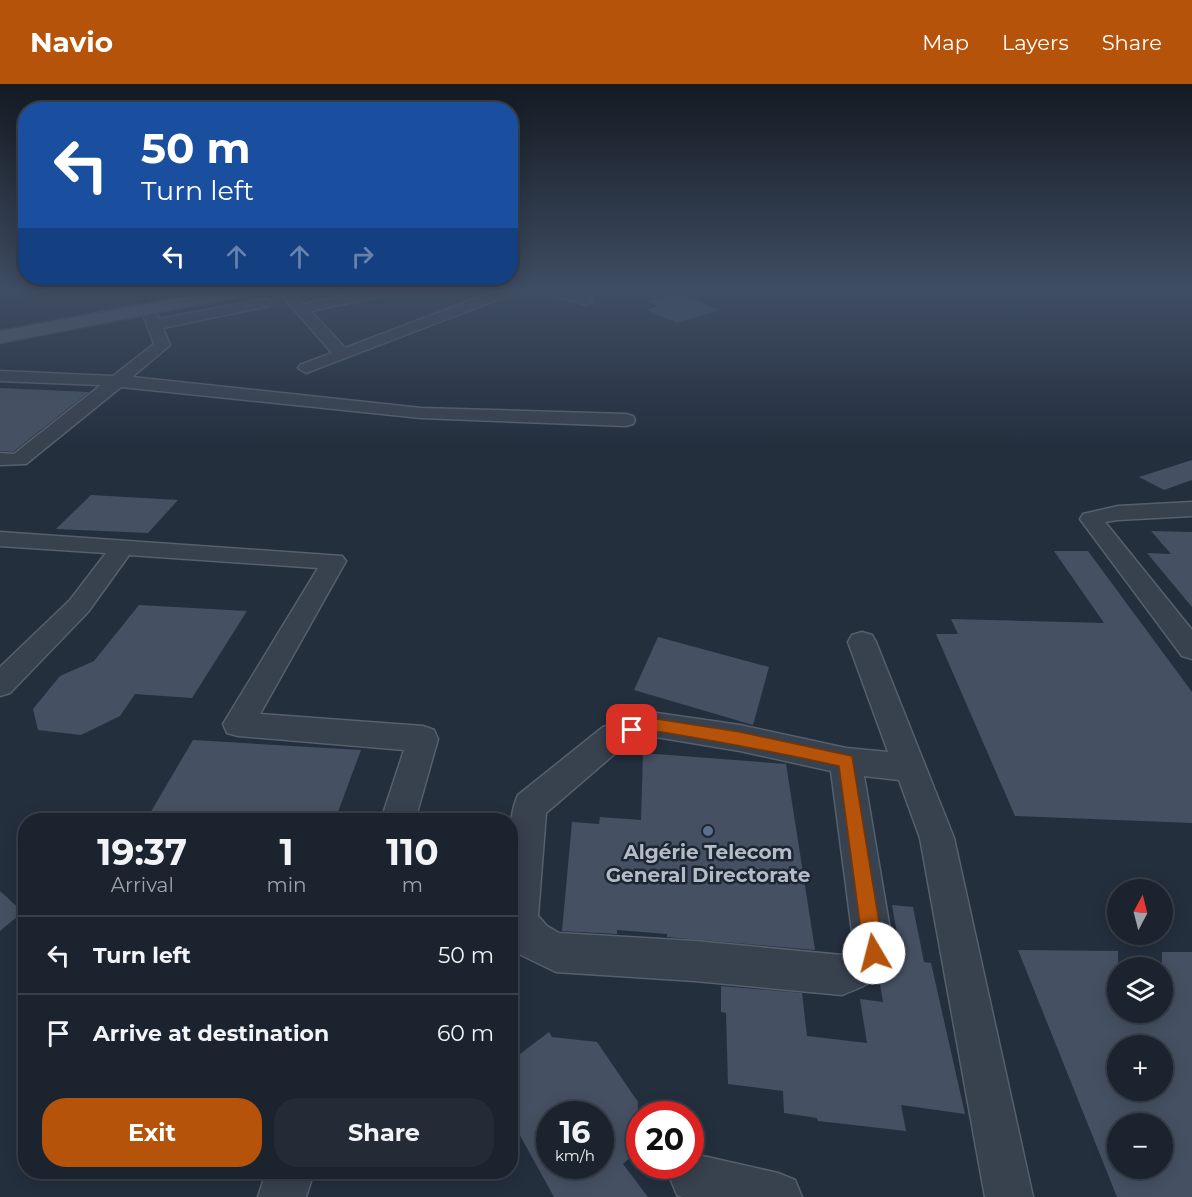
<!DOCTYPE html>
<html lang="en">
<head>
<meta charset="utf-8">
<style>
  :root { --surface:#1b232e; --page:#242b36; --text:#f1f3f6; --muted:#a0a4aa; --line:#39404a; --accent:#b45309 }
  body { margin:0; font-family:Montserrat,sans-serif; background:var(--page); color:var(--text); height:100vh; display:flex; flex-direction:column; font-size:22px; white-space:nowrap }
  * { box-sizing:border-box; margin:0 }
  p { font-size:20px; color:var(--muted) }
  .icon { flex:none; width:33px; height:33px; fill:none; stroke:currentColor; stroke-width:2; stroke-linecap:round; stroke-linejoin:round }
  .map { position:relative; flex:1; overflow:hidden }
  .details { position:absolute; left:18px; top:729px; width:500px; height:366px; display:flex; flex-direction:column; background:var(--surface); border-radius:24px; box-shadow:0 3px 15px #0003,0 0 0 2px var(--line) }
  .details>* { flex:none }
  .banner { position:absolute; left:18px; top:18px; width:500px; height:183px; border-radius:24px; box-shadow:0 3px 15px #0003,0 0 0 2px var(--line); background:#1a4fa0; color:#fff; overflow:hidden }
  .needle { width:39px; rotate:7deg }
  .fabs { position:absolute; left:1107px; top:795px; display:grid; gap:12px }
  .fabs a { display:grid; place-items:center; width:66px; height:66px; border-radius:50%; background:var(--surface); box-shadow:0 3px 15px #0003,0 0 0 2px var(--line); font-size:30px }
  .speed { position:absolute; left:536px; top:1017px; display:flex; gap:12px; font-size:30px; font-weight:700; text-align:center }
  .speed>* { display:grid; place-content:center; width:78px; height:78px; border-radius:50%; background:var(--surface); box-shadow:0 3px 15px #0003,0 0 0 2px var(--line); line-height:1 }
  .speed small { font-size:15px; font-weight:400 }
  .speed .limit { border:9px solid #d22; background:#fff; color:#111 }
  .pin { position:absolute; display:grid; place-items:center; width:51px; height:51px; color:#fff; margin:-26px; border-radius:12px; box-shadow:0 3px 9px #0006 }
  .me { position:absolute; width:66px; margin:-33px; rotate:352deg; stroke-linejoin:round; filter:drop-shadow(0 0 4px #0008) }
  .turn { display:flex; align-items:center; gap:21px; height:126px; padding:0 24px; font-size:27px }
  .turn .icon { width:78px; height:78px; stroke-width:2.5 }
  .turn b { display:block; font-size:42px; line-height:51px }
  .lanes { display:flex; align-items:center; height:57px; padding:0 24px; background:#0003; justify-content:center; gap:30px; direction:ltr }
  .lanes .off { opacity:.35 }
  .eta { display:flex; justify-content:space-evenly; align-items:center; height:102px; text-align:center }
  .eta b { font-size:36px; font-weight:700; line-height:42px }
  .primary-button { display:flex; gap:12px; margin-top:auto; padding:12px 24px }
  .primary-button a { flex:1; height:69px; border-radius:24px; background:var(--accent); color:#fff; font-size:24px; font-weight:700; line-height:69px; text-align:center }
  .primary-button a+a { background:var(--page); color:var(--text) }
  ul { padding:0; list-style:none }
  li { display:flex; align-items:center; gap:18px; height:78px; padding:0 24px; border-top:2px solid var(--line) }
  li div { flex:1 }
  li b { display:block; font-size:22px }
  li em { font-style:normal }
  header { display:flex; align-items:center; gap:36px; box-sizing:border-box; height:84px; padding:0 30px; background:var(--accent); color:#fff }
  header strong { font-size:28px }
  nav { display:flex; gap:33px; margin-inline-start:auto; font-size:21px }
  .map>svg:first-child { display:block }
  .building { fill:#455162; fill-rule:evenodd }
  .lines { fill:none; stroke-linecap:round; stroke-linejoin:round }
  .minor-casing { stroke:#565f6c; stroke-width:3 }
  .major-casing { stroke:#414a57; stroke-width:3 }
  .minor { fill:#38414e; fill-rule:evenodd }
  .major { fill:#56606e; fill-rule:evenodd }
  .tram { stroke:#5a6575; stroke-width:1.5 }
  .route { fill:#b45309; stroke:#753606; stroke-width:1.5 }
  .service-dot { fill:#5c6f8a; stroke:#1d2633; stroke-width:2 }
  .labels { text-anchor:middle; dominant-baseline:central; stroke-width:5; stroke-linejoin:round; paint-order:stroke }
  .near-poi-label { font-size:20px; font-weight:bold; fill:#b4bcc9; stroke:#1d2633 }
</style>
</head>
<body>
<header>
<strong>Navio</strong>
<nav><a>Map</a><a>Layers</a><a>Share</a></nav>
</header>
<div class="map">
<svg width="1192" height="1113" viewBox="0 0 1192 1113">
  <rect width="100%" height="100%" fill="#242f3e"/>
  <g class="building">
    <polygon points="678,208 720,226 677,239 647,226 658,222 647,217"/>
    <polygon points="0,304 89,308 13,368 0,367"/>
    <polygon points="1192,376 1192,396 1164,406 1139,393"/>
    <polygon points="91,411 178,416 148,449 56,445"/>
    <polygon points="1151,447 1192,448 1192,523 1147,469 1171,470"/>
    <polygon points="1054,467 1088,467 1192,608 1192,739 1015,732 936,550 958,550 951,535 1104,539"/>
    <polygon points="139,521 247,527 192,614 135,610 120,632 81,651 38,646 33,625 60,592 94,577"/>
    <polygon points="658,553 769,583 753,641 634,606"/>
    <polygon points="193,656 361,666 335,736 146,736"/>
    <polygon points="643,669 786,680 815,866 667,853 667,850 617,846 617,850 562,847 572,738 599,740 600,733 641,736"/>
    <polygon points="0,807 23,828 0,847"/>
    <polygon points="892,821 913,823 924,878 931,879 965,1030 901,1021 906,1047 818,1037 817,1034 784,1029 783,1007 728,1000 726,929 721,928 721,902 802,909 807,952 867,959 860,915 883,918 879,894 891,880 896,866 900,867"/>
    <path d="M1018,866L1118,867V928H1162V868H1192V1113H1117ZM1118,962H1162V1006H1118ZM1118,1040H1162V1084H1118Z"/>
    <path d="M549,948L552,953L597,958L638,1018L636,1068L623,1080L648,1113H554L512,1037V1027L516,1023L514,1017L517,1004L515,998L520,970ZM549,1030H600V1082H549Z"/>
  </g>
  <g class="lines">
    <defs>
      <g id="minor">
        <polygon points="277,206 291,206 304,220 373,206 399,206 392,210 311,227 345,264 498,206 517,206 515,209 306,289 298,284 300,281 332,269"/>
        <polygon points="542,206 563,206 592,214 594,217 587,221 544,209"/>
        <polygon points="264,215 269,216 271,219 269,222 163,244 170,261 132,293 421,324 626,330 633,332 635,336 633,340 626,342 421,334 121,303 26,380 0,381 0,369 14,370 101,301 0,297 0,287 113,292 154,260 141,225 143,222 153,222 159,235"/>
        <polygon points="1192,418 1192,432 1118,436 1105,438 1192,546 1192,575 1182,572 1080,435 1083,430 1118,422"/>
        <polygon points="0,448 342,472 346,477 260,630 423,642 434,646 438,655 415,736 381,736 404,666 238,652 227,649 223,640 318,484 129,471 88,528 10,609 0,612 0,583 70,516 106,469 0,462"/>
        <path d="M862,548L872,551L876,558L954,754L1033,1113H985L920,754L899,696L864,692L894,869C882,897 868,900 842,911L695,897L556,888L519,870L510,859C510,821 503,743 518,711L603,643L650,628L740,641L846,664L888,668L848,558L852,551ZM650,652L740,667L831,687L854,863L842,871L695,857L559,849L547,842L538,832L546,729L625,661Z"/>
        <polygon points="694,1070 778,1089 795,1096 802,1113 682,1113 677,1111 670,1094 675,1082 690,1082 690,1072"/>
        <polygon points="266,1088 314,1088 306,1113 258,1113"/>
      </g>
      <polygon id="major" points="221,206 255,206 247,211 0,259 0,247"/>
    </defs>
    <use href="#minor" class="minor-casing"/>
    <use href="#major" class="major-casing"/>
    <use href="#minor" class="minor"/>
    <use href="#major" class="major"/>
    <polyline class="tram" points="0,249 231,206"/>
  </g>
  <linearGradient id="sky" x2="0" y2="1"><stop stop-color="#141a22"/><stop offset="0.57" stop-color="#3f4d63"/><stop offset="1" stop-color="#3f4d63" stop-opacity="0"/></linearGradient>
  <rect width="1192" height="362" fill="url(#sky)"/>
  <path class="route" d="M650,634L740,648L852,672L884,869L881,876L874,879L867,876L864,869L839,682C780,669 721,658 662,648C647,646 636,654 626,651L624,646L626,642Z"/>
  <circle class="service-dot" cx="708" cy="747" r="6"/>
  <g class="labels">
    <g class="near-poi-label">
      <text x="708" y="768">Algérie Telecom<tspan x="708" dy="23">General Directorate</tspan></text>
    </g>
  </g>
</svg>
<div class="fabs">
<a><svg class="needle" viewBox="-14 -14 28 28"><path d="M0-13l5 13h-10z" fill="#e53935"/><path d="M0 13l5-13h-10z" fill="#a0a4aa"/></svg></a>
<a><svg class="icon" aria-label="layers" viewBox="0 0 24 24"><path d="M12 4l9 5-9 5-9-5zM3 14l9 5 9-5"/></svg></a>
<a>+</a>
<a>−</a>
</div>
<div class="speed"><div>16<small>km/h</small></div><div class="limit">20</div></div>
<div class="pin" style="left:632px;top:646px;background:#d93025"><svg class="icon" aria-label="arrive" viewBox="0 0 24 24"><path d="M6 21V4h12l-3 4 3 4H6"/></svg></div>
<svg class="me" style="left:874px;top:869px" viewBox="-20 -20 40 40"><circle r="19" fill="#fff"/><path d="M0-13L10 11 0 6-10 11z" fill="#b45309"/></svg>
<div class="banner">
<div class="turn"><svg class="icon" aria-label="left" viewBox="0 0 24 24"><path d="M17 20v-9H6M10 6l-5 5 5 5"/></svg><div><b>50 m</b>Turn left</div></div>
<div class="lanes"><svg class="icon" aria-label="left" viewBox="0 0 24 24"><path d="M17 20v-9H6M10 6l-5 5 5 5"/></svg><svg class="icon off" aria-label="ahead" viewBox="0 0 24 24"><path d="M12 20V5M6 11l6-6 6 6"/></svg><svg class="icon off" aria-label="ahead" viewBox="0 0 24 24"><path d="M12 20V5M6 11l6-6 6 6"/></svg><svg class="icon off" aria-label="right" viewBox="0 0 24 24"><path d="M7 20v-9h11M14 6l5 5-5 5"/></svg></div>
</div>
<section class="details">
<div class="eta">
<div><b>19:37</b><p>Arrival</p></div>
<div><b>1</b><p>min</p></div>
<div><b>110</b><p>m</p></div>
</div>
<ul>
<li><svg class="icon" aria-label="left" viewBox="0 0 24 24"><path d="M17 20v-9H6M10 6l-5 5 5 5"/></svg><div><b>Turn left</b></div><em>50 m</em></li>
<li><svg class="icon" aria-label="arrive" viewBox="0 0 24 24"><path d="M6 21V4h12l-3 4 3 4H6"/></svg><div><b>Arrive at destination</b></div><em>60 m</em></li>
</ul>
<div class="primary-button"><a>Exit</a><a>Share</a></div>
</section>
</div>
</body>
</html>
